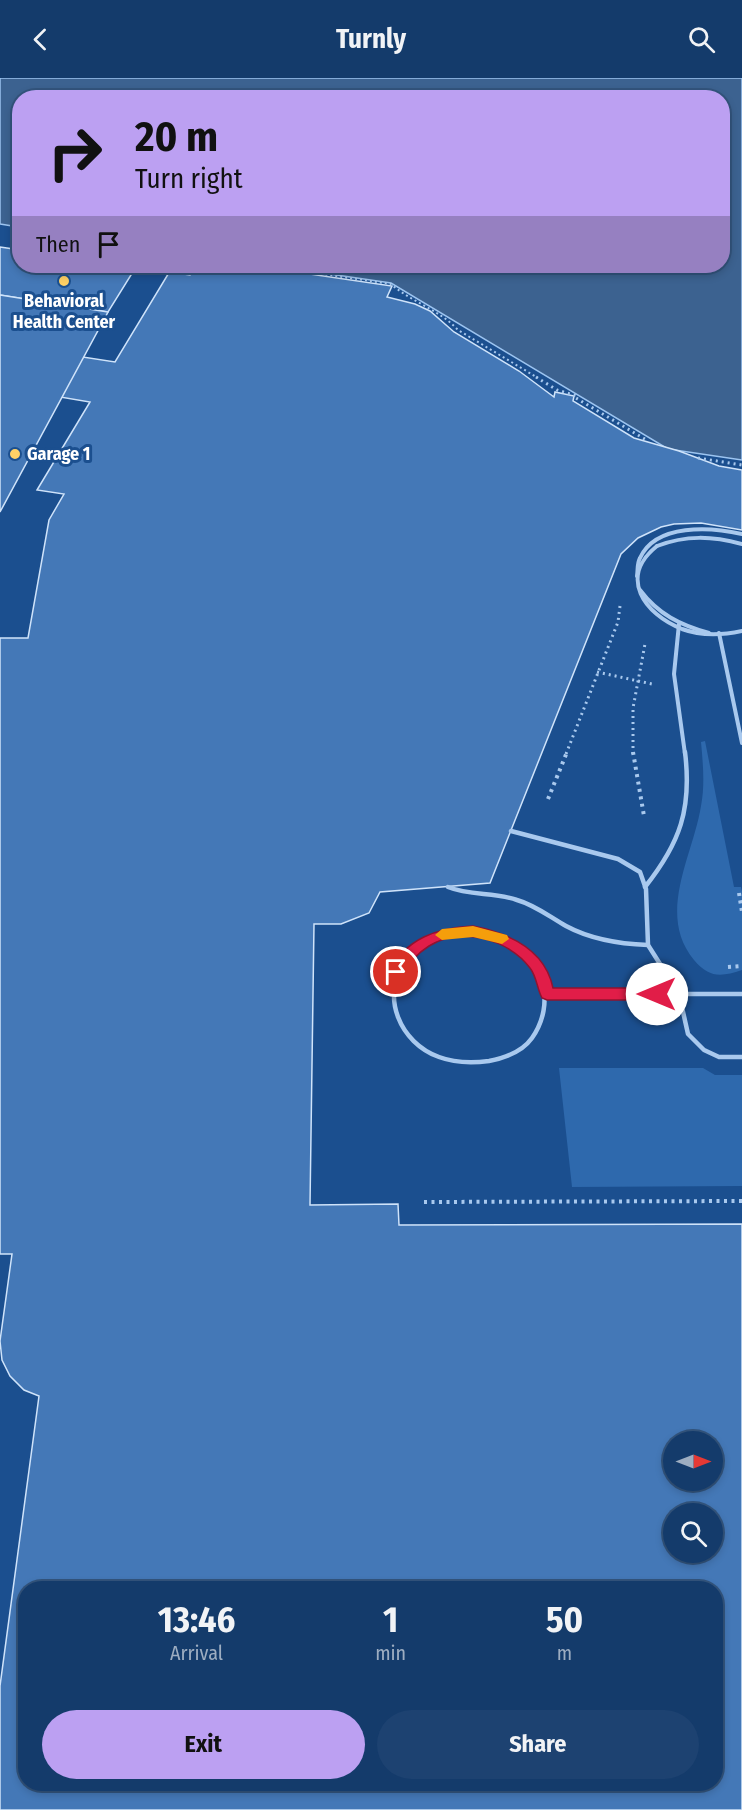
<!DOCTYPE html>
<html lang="en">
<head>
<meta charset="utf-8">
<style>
  :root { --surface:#143b6b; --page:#1d4271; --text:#f1f3f6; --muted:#9dadc1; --line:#33557e; --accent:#bca0f2 }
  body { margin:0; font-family:"Fira Sans Condensed",sans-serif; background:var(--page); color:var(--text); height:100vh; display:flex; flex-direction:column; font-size:22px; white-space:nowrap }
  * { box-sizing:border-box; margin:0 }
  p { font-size:20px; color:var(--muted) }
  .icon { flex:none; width:33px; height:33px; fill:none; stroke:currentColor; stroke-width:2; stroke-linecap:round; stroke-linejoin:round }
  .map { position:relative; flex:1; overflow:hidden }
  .drawer { position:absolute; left:18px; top:1503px; width:705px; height:210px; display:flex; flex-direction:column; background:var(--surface); border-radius:24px; box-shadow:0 3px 9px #0003,0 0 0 2px var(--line) }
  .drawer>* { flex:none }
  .guide { position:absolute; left:12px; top:12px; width:718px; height:183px; border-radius:24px; box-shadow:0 3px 9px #0003,0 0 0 2px var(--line); background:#bca0f2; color:#111; overflow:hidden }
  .needle { width:39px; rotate:90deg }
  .buttons { position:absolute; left:663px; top:1353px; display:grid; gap:12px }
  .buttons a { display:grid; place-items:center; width:60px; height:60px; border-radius:50%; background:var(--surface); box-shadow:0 3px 9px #0003,0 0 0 2px var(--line); font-size:30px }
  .pin { position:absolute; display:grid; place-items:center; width:51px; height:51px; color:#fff; margin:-26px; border:3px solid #fff; border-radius:50%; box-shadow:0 2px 6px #0007 }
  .me { position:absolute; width:66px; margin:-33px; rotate:270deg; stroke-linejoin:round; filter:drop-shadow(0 0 4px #0008) }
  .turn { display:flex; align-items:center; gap:21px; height:126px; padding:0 24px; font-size:27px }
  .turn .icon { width:78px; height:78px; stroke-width:2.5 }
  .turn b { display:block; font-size:42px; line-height:51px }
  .then { display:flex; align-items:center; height:57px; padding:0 24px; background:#0003; gap:12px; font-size:22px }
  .eta { display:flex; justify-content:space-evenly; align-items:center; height:102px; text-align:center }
  .eta b { font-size:36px; font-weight:700; line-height:42px }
  .action { display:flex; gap:12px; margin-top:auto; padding:12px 24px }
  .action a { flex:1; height:69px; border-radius:36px; background:var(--accent); color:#111; font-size:24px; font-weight:700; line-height:69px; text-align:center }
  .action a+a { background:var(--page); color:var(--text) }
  header { display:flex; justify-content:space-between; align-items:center; height:78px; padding:0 24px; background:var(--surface); font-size:27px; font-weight:700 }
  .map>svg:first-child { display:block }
  .green { fill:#2e69ad }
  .water { fill:#3c6290; stroke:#9cc4f0; stroke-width:1.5 }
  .building { fill:#4478b7; stroke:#cfe3fa; stroke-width:1.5; fill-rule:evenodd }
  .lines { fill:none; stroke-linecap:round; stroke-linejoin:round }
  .path-far2 { stroke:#a9c9ee; stroke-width:2; stroke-dasharray:2 3; stroke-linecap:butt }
  .path-far1 { stroke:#a9c9ee; stroke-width:3; stroke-dasharray:2 4; stroke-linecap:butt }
  .path { stroke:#a9c9ee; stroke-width:4; stroke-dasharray:3 4.5; stroke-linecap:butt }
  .lane-far1 { stroke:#a9c9ee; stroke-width:4 }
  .lane { stroke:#a9c9ee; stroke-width:4.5 }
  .lane-bridge { stroke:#a9c9ee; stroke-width:4 }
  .route { fill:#e11d48; stroke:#92132f; stroke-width:1.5 }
  .slow { fill:#f59e0b }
  .poi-dot { fill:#ffd166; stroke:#1b4f8f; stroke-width:2 }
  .labels { text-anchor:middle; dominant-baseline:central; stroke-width:6; stroke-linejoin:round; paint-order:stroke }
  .far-poi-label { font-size:18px; font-weight:bold; fill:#fff; stroke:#1b4f8f }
</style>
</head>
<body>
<header><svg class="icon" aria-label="back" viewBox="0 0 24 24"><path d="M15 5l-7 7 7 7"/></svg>Turnly<svg class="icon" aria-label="search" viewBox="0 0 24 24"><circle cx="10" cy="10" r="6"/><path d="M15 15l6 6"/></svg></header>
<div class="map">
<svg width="742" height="1732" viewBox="0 0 742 1732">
  <rect width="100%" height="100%" fill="#1b4f8f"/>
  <g class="green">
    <path d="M705,663L734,809H741L742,814V892C721,899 709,900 694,882C656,836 693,778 701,728C705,707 703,686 701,664Z"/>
    <polygon points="559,990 703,990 715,997 742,997 742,1108 572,1109"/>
  </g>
  <polygon class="water" points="0,0 742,0 742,382 668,371 391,205 275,188 723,188 723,20 20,20 19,149 0,146"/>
  <g class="building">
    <polygon points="0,169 20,172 20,188 136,189 108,234 0,217"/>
    <path d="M160,188H189L183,196L190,197L196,188H255L392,208L387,219L415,226L430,233L454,254L519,293L554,319L555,314L574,318L573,323L634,360L679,373L719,388L742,392V452L701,445L674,446L661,449L638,460L621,476L490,805L380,814L369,835L341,846H314L310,1127L398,1126L399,1147L742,1146V1732H0V1608L39,1318L24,1312L10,1298L2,1282L0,1263L12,1176H0V560H28L49,442L64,416L37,412L90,324L60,319L83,279L115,284L170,193L159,191ZM674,1364H712V1402H674ZM674,1436H712V1474H674ZM26,1510H716V1706H26Z"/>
    <polygon points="0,217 108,234 0,434"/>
  </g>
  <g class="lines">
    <path class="path-far2" d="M266,188L391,206C411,224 440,232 458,252L538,300"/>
    <g class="path-far1">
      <polyline points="536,299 557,312 577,318 576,320 648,363"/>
      <polyline points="698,380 742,387"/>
      <polyline points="597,594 652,606"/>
      <polyline points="566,676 618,544 620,528"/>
      <polyline points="633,676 633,630 645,566"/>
    </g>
    <g class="path">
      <polyline points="633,674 644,738"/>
      <polyline points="548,721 567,674"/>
      <polyline points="739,815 742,834"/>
      <polyline points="728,889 742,888"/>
      <polyline points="424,1124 742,1123"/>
    </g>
    <g class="lane-far1">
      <path d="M657,468C686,457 712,458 742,466"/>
      <path d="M637,498C638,492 637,485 640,480C656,445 711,449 742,456"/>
      <path d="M640,512C658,536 680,547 709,555"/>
      <polyline points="679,546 674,596 685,676"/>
    </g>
    <g class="lane">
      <polyline points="511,753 618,781 640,794 646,811 648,867 679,916 688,956 704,972 719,979 742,979"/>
      <path d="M448,809C470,818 494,814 517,822C535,827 550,839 566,848C592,862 620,866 648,867"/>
      <path d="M645,809C680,765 692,731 685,674"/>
      <path d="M473,854C483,857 494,859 504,862C545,879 556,926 532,960C522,974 505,980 489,983C473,985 455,985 439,979C400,965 380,918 405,884C412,873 425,864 437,860C448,856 462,856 473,854Z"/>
      <polyline points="547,916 742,916"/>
    </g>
    <g class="lane-bridge">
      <path d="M657,468C618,499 644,536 682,551C701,558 723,557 742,553"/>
      <polyline points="719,555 742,665"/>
    </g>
  </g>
  <path class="route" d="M473,848C508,855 545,871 553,910H657L662,912L664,916L662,920L657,922H547L542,920C537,911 537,899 530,890C509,861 460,848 429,868C416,876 409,886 400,899H391L389,894C406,860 437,850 473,848Z"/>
  <polygon class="slow" points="473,848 507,857 509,861 502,866 473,859 442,862 435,857 442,851"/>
  <g class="poi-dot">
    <circle cx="64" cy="203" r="6"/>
    <circle cx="15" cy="376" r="6"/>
  </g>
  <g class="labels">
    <g class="far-poi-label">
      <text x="64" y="223">Behavioral<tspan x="64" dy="21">Health Center</tspan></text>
      <text x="27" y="376" text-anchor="start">Garage 1</text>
    </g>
  </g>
</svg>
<div class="buttons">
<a><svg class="needle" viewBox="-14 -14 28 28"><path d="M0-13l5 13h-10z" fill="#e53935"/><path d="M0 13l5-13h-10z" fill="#9dadc1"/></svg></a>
<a><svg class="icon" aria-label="search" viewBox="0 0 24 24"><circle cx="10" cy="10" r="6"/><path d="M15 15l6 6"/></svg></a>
</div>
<div class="pin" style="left:396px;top:894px;background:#d93025"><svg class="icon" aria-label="arrive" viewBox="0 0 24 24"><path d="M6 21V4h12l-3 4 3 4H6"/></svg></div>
<svg class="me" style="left:657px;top:916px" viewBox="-20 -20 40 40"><circle r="19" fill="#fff"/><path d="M0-13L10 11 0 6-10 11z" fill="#e11d48"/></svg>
<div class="guide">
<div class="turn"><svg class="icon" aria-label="right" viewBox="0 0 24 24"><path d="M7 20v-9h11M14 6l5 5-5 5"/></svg><div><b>20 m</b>Turn right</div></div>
<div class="then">Then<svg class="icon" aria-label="arrive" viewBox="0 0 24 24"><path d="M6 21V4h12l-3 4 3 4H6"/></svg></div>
</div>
<section class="drawer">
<div class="eta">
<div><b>13:46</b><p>Arrival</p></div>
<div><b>1</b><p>min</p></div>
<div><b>50</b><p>m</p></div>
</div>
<div class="action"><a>Exit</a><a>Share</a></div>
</section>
</div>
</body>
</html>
